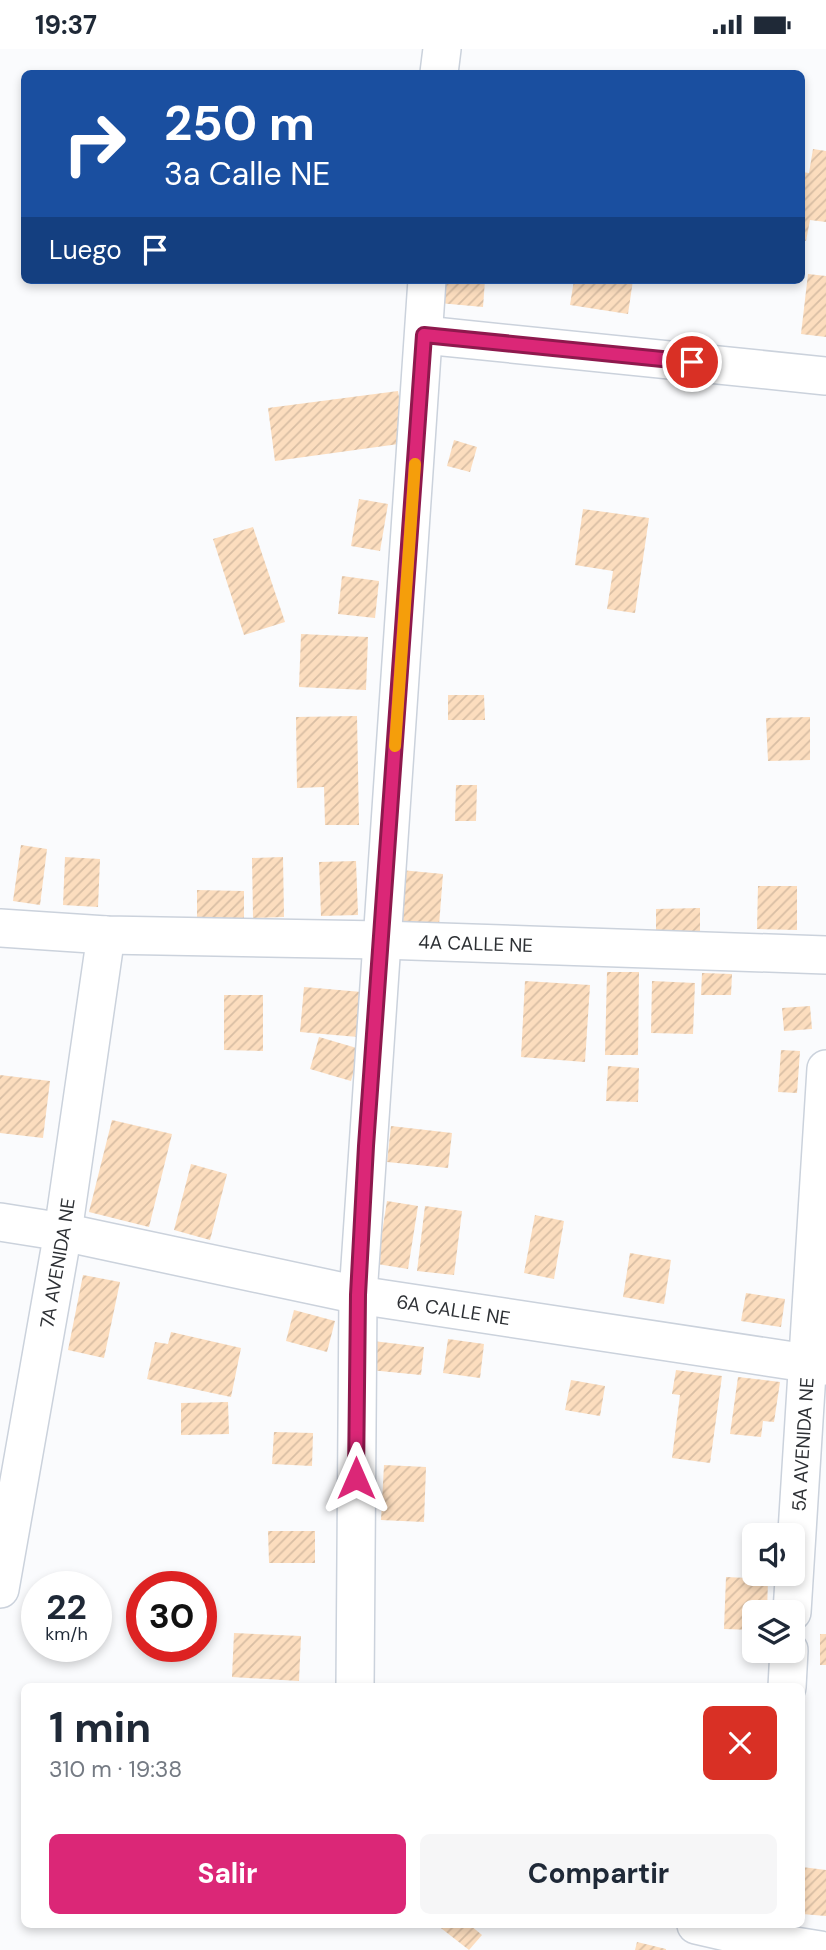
<!DOCTYPE html>
<html lang="es">
<head>
<meta charset="utf-8">
<style>
  :root { --surface:#fff; --page:#f6f6f7; --text:#1f2937; --muted:#747a83; --accent:#db2777 }
  body { margin:0; font-family:"DM Sans",sans-serif; background:var(--page); color:var(--text); height:100vh; display:flex; flex-direction:column; font-size:26px; white-space:nowrap }
  * { box-sizing:border-box; margin:0 }
  p { font-size:23px; color:var(--muted) }
  .icon { flex:none; width:38px; height:38px; fill:none; stroke:currentColor; stroke-width:2; stroke-linecap:round; stroke-linejoin:round }
  .map { position:relative; flex:1; overflow:hidden }
  .drawer { position:absolute; left:21px; top:1634px; width:784px; height:245px; display:flex; flex-direction:column; background:var(--surface); border-radius:10px; box-shadow:0 4px 10px #0003 }
  .drawer>* { flex:none }
  .top-card { position:absolute; left:21px; top:21px; width:784px; height:214px; border-radius:10px; box-shadow:0 4px 10px #0003; background:#1a4fa0; color:#fff; overflow:hidden }
  .buttons { position:absolute; left:742px; top:1474px; display:grid; gap:14px }
  .buttons a { display:grid; place-items:center; width:63px; height:63px; border-radius:10px; background:var(--surface); box-shadow:0 4px 10px #0003; font-size:35px }
  .speed { position:absolute; left:21px; top:1522px; display:flex; gap:14px; font-size:35px; font-weight:700; text-align:center }
  .speed>* { display:grid; place-content:center; width:91px; height:91px; border-radius:50%; background:var(--surface); box-shadow:0 4px 10px #0003; line-height:1 }
  .speed small { font-size:18px; font-weight:400 }
  .speed .limit { border:10px solid #d22; background:#fff; color:#111 }
  .pin { position:absolute; display:grid; place-items:center; width:60px; height:60px; color:#fff; margin:-30px; border:4px solid #fff; border-radius:50%; box-shadow:0 2px 7px #0007 }
  .me { position:absolute; width:77px; margin:-38px; rotate:0deg; stroke-linejoin:round; filter:drop-shadow(0 0 5px #0008) }
  .turn { display:flex; align-items:center; gap:24px; height:147px; padding:0 28px; font-size:32px }
  .turn .icon { width:91px; height:91px; stroke-width:2.5 }
  .turn b { display:block; font-size:49px; line-height:60px }
  .then { display:flex; align-items:center; height:66px; padding:0 28px; background:#0003; gap:14px; font-size:26px }
  .round { display:grid; place-items:center; flex:none; width:74px; height:74px; border-radius:10px; background:var(--page) }
  .overview { display:flex; align-items:center; justify-content:space-between; height:119px; padding:0 28px }
  h1 { font-size:42px; font-weight:700; line-height:52px }
  .cta { display:flex; gap:14px; margin-top:auto; padding:14px 28px }
  .cta a { flex:1; height:80px; border-radius:10px; background:var(--accent); color:#fff; font-size:28px; font-weight:700; line-height:80px; text-align:center }
  .cta a+a { background:var(--page); color:var(--text) }
  .status { display:flex; justify-content:space-between; align-items:center; height:49px; padding:0 35px; background:var(--surface); direction:ltr }
  .status svg { height:19px; fill:currentColor }
  .map>svg:first-child { display:block }
  .building { fill:url(#building-hatch) }
  .lines { fill:none; stroke-linecap:round; stroke-linejoin:round }
  .street-casing { stroke:#cbd2dc; stroke-width:40 }
  .street { stroke:#fff; stroke-width:37 }
  .route-casing { stroke:#8e194d; stroke-width:18 }
  .route { stroke:#db2777; stroke-width:12 }
  .slow { stroke:#f59e0b; stroke-width:12 }
  .labels { text-anchor:middle; dominant-baseline:central; stroke-width:7; stroke-linejoin:round; paint-order:stroke }
  .street-label { font-size:19px; fill:#2d3034; stroke:#fafbfd }
</style>
</head>
<body>
<div class="status"><b>19:37</b><svg viewBox="0 0 49 12"><path d="M0 12V9h3v3zM5 12V6h3v6zM10 12V3h3v9zM15 12V0h3v12zM26 1h20v11H26zM47 4h2v5h-2z"/></svg></div>
<div class="map">
<svg width="826" height="1901" viewBox="0 0 826 1901">
  <defs>
    <pattern id="building-hatch" width="6" height="6" patternUnits="userSpaceOnUse" patternTransform="scale(1.75)"><rect width="6" height="6" fill="#fcddbe"/><path d="M-1 1l2-2M0 6l6-6M5 7l2-2" fill="none" stroke="#d8bea4"/></pattern>
  </defs>
  <rect width="100%" height="100%" fill="#fafbfd"/>
  <g class="building">
    <polygon points="813,100 826,102 826,173 810,171 806,192 802,191 802,123 809,124"/>
    <polygon points="808,225 826,227 826,288 801,285"/>
    <polygon points="442,231 485,231 483,258 439,254"/>
    <polygon points="574,231 633,231 628,265 570,256"/>
    <polygon points="398,342 406,394 275,412 268,359"/>
    <polygon points="454,391 477,398 470,423 447,417"/>
    <polygon points="359,450 388,455 380,502 351,497"/>
    <polygon points="583,460 649,469 635,564 607,560 613,522 575,516"/>
    <polygon points="253,478 285,573 244,586 213,490"/>
    <polygon points="342,527 379,532 375,569 338,565"/>
    <polygon points="301,585 368,588 366,641 299,638"/>
    <polygon points="448,646 484,646 485,671 448,671"/>
    <polygon points="357,667 359,776 325,776 324,738 297,739 296,668"/>
    <polygon points="810,668 810,711 768,712 766,669"/>
    <polygon points="456,736 477,736 476,772 455,772"/>
    <polygon points="21,796 47,800 40,856 13,852"/>
    <polygon points="65,808 100,810 98,858 63,856"/>
    <polygon points="283,808 284,868 253,869 252,809"/>
    <polygon points="356,812 358,866 321,867 319,813"/>
    <polygon points="401,821 443,825 438,889 396,886"/>
    <polygon points="758,837 797,837 797,881 757,880"/>
    <polygon points="197,841 244,842 244,874 197,874"/>
    <polygon points="700,859 700,888 656,889 656,860"/>
    <polygon points="607,923 639,923 638,1006 605,1006"/>
    <polygon points="702,924 732,925 731,946 701,946"/>
    <polygon points="525,932 590,936 585,1013 521,1008"/>
    <polygon points="652,932 695,934 693,985 651,984"/>
    <polygon points="304,938 362,943 358,988 300,983"/>
    <polygon points="224,946 263,946 263,1002 224,1001"/>
    <polygon points="810,957 812,980 784,982 782,959"/>
    <polygon points="319,988 360,1000 351,1032 310,1020"/>
    <polygon points="781,1001 800,1002 797,1044 778,1043"/>
    <polygon points="608,1017 639,1019 638,1053 606,1052"/>
    <polygon points="0,1026 50,1032 43,1089 0,1084"/>
    <polygon points="112,1071 172,1085 149,1178 89,1163"/>
    <polygon points="391,1077 452,1084 448,1119 387,1113"/>
    <polygon points="191,1115 227,1125 210,1191 174,1181"/>
    <polygon points="387,1152 418,1157 408,1220 377,1215"/>
    <polygon points="425,1157 462,1162 454,1226 417,1222"/>
    <polygon points="535,1166 564,1172 554,1230 524,1224"/>
    <polygon points="630,1204 671,1211 664,1255 623,1248"/>
    <polygon points="83,1226 120,1233 104,1309 68,1301"/>
    <polygon points="746,1244 785,1250 781,1278 741,1272"/>
    <polygon points="294,1261 335,1272 327,1303 286,1292"/>
    <polygon points="171,1283 241,1299 231,1348 147,1330 155,1293 168,1295"/>
    <polygon points="448,1290 484,1295 480,1329 443,1324"/>
    <polygon points="373,1292 424,1298 421,1326 370,1321"/>
    <polygon points="676,1321 722,1327 710,1414 672,1409 680,1346 672,1345"/>
    <polygon points="738,1328 780,1333 774,1373 763,1372 761,1388 730,1385"/>
    <polygon points="571,1331 605,1337 600,1367 565,1361"/>
    <polygon points="228,1353 229,1385 181,1386 181,1354"/>
    <polygon points="274,1383 313,1384 312,1417 272,1415"/>
    <polygon points="384,1416 426,1418 424,1473 381,1471"/>
    <polygon points="268,1482 315,1482 315,1514 269,1514"/>
    <polygon points="726,1528 768,1530 767,1563 754,1563 754,1581 724,1580"/>
    <polygon points="234,1584 301,1587 299,1632 232,1628"/>
    <rect x="820" y="1585" width="6" height="31"/>
    <polygon points="802,1818 826,1821 826,1867 802,1865"/>
    <polygon points="437,1876 470,1876 482,1886 469,1901"/>
    <polygon points="637,1893 666,1900 666,1901 635,1901"/>
  </g>
  <g class="lines">
    <defs>
      <g id="street">
        <polyline points="439,24 442,0"/>
        <polyline points="424,286 826,327"/>
        <path id="s1" d="M0,879L106,886L381,891L826,906"/>
        <path id="s2" d="M0,1173L63,1183L358,1246L826,1317"/>
        <path id="s3" d="M0,1540L63,1183L106,886"/>
        <path id="s4" d="M792,1563L826,1020"/>
        <polyline points="355,1638 358,1246 427,231"/>
        <polyline points="787,1638 789,1601"/>
        <polyline points="696,1876 770,1893 820,1901"/>
      </g>
    </defs>
    <use href="#street" class="street-casing"/>
    <use href="#street" class="street"/>
  </g>
  <g class="lines">
    <defs>
      <polyline id="route" points="356,1429 358,1246 366,1097 424,286 692,313"/>
    </defs>
    <use href="#route" class="route-casing"/>
    <use href="#route" class="route"/>
    <polyline class="slow" points="395,697 415,415"/>
  </g>
  <g class="labels">
    <g class="street-label">
      <text stroke="none"><textPath href="#s1" startOffset="476">4A CALLE NE</textPath></text>
      <text stroke="none"><textPath href="#s3" startOffset="331">7A AVENIDA NE</textPath></text>
      <text stroke="none"><textPath href="#s2" startOffset="462">6A CALLE NE</textPath></text>
      <text stroke="none"><textPath href="#s4" startOffset="168">5A AVENIDA NE</textPath></text>
    </g>
  </g>
</svg>
<div class="buttons">
<a><svg class="icon" aria-label="sound" viewBox="0 0 24 24"><path d="M4 9h4l5-4v14l-5-4H4zM17 9q2 3 0 6"/></svg></a>
<a><svg class="icon" aria-label="layers" viewBox="0 0 24 24"><path d="M12 4l9 5-9 5-9-5zM3 14l9 5 9-5"/></svg></a>
</div>
<div class="speed"><div>22<small>km/h</small></div><div class="limit">30</div></div>
<div class="pin" style="left:692px;top:313px;background:#d93025"><svg class="icon" aria-label="arrive" viewBox="0 0 24 24"><path d="M6 21V4h12l-3 4 3 4H6"/></svg></div>
<svg class="me" style="left:356px;top:1429px" viewBox="-20 -20 40 40"><path d="M0-17L14 15 0 8-14 15z" fill="#db2777" stroke="#fff" stroke-width="4"/></svg>
<div class="top-card">
<div class="turn"><svg class="icon" aria-label="right" viewBox="0 0 24 24"><path d="M7 20v-9h11M14 6l5 5-5 5"/></svg><div><b>250 m</b>3a Calle NE</div></div>
<div class="then">Luego<svg class="icon" aria-label="arrive" viewBox="0 0 24 24"><path d="M6 21V4h12l-3 4 3 4H6"/></svg></div>
</div>
<section class="drawer">
<div class="overview"><div><h1>1 min</h1><p>310 m · 19:38</p></div><a class="round" style="background:#d93025;color:#fff"><svg class="icon" aria-label="close" viewBox="0 0 24 24"><path d="M6 6l12 12M18 6L6 18"/></svg></a></div>
<div class="cta"><a>Salir</a><a>Compartir</a></div>
</section>
</div>
</body>
</html>
